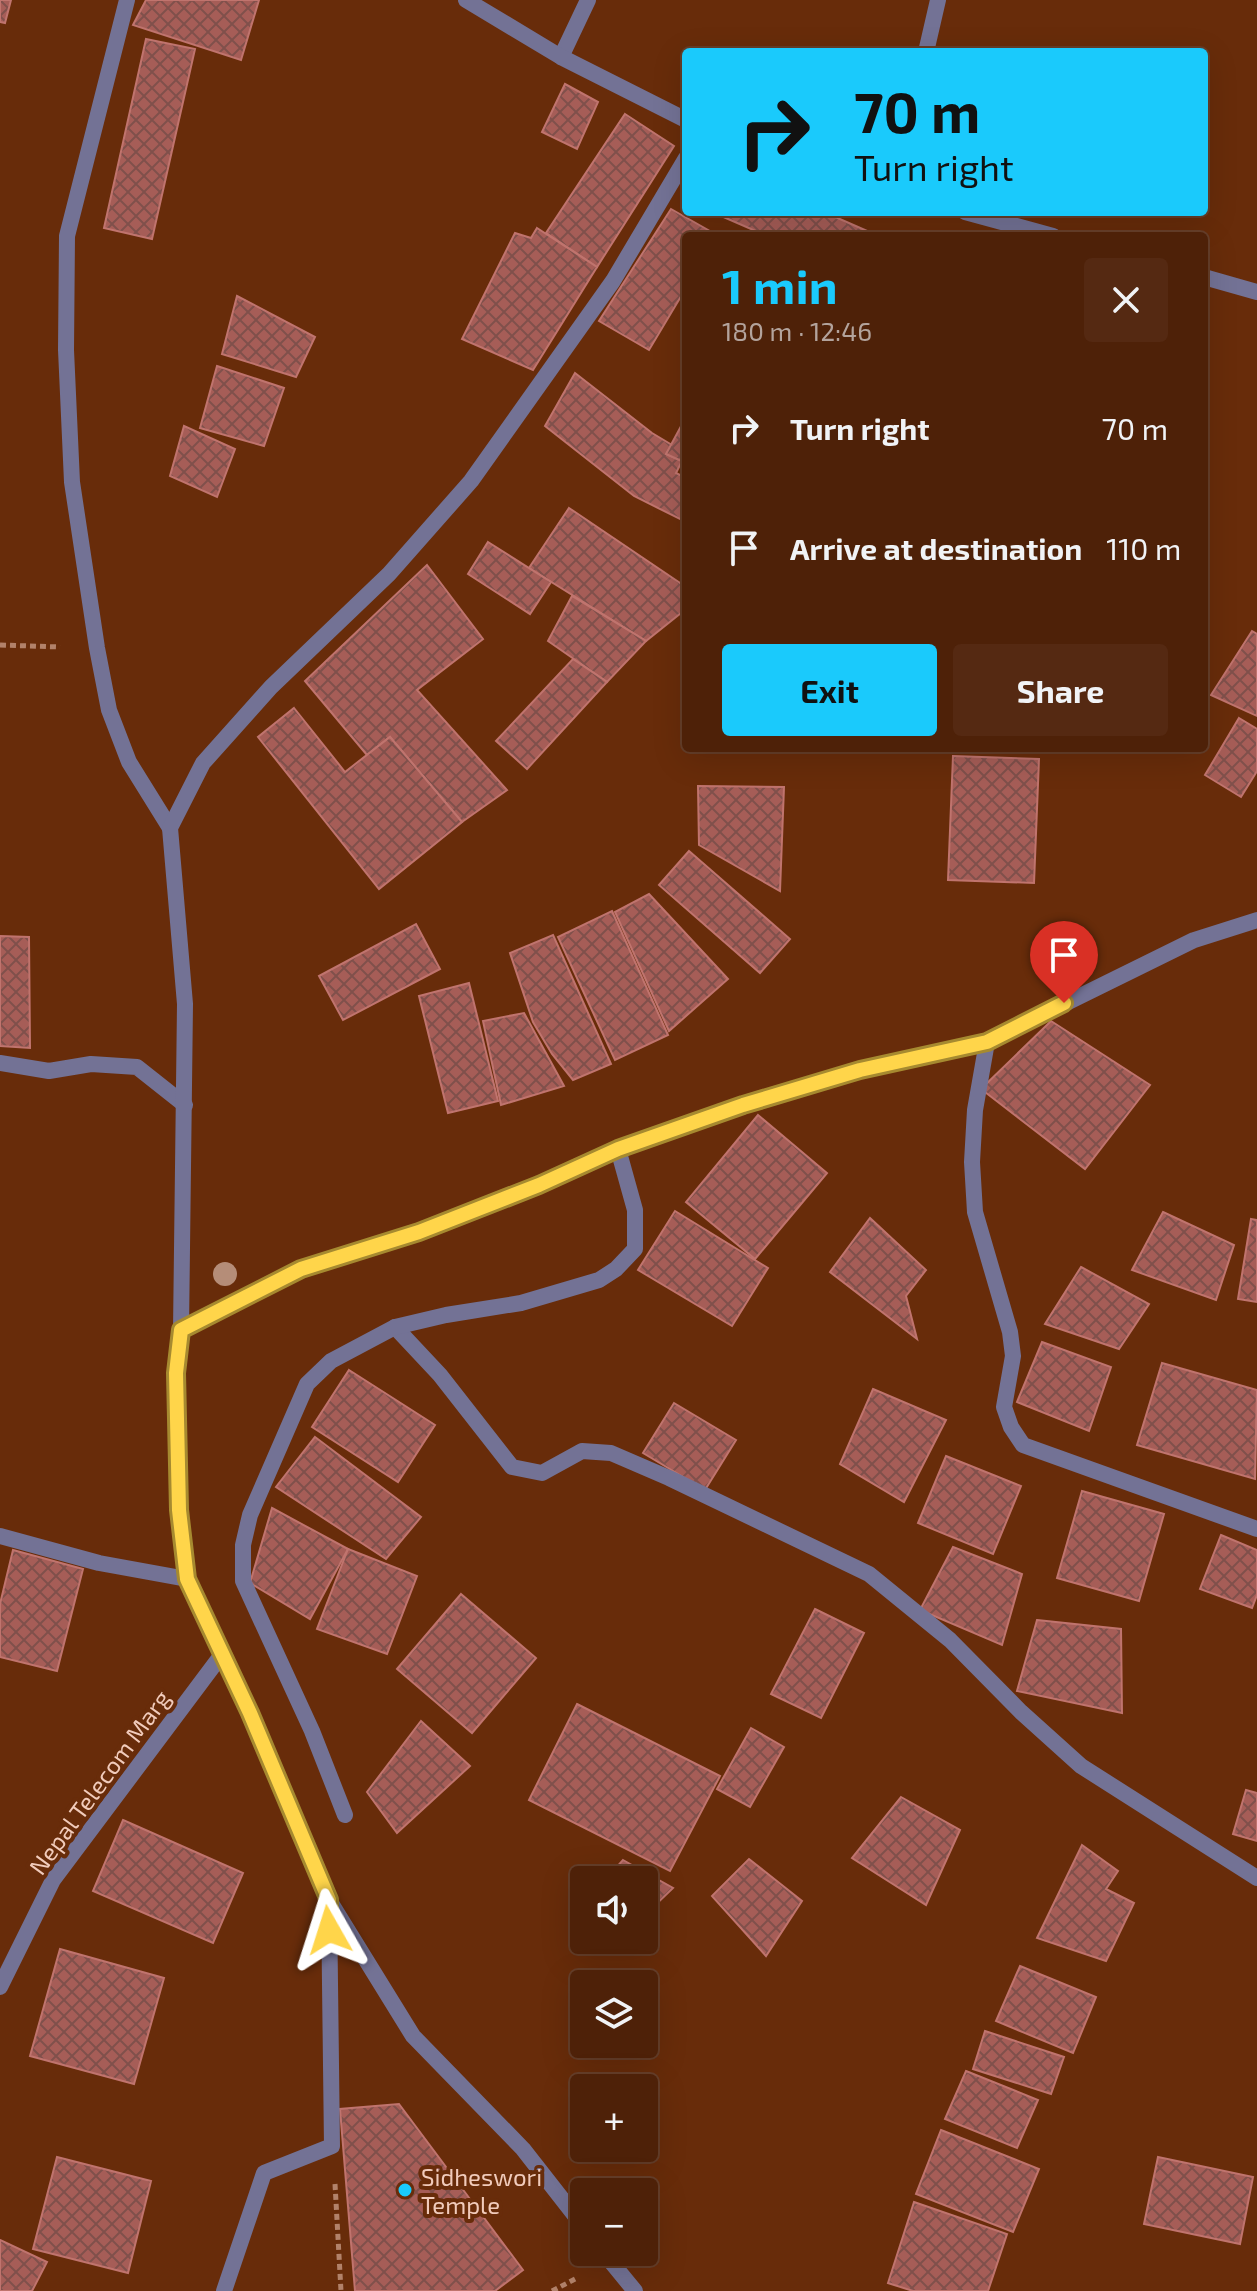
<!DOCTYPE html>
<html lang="en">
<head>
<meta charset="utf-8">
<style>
  :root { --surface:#4e2108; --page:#552912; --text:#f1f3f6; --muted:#b3a39c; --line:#653e29; --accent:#1acafc }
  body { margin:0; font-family:"Exo 2",sans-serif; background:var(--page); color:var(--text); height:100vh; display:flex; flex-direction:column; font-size:30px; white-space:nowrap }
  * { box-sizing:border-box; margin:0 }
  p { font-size:26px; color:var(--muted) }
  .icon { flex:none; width:44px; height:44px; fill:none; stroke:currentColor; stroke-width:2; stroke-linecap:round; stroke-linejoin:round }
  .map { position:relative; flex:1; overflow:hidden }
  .details { position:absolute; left:682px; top:232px; width:526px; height:520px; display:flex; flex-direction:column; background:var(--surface); border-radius:8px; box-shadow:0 8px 32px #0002,0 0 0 2px var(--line) }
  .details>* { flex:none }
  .top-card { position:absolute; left:682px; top:48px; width:526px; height:168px; border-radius:8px; box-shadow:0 8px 32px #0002,0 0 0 2px var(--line); background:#1acafc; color:#111; overflow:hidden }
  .fabs { position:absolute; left:570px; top:1866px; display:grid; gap:16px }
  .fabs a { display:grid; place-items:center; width:88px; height:88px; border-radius:8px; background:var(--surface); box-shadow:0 8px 32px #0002,0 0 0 2px var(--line); font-size:40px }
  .pin { position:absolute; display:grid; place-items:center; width:68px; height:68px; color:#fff; margin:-82px -34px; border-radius:50% 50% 50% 0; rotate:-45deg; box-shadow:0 0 8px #0007 }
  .pin .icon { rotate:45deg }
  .me { position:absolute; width:88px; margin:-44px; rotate:354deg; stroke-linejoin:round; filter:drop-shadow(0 0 6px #0008) }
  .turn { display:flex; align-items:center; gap:28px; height:168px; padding:0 40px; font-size:36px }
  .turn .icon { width:104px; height:104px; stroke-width:2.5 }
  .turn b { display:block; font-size:56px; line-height:68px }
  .round { display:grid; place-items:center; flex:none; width:84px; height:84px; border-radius:8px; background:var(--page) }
  .headline { display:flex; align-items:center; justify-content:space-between; height:136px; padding:0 40px }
  h1 { font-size:48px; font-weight:700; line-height:60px; color:var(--accent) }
  .button { display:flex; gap:16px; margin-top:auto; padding:16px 40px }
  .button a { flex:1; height:92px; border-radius:8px; background:var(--accent); color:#111; font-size:32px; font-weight:700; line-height:92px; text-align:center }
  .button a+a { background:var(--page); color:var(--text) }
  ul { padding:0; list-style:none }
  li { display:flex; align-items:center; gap:24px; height:120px; padding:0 40px }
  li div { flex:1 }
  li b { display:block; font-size:30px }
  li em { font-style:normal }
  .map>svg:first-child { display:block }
  .building { fill:url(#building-cross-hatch); stroke:#c0746e; stroke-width:2 }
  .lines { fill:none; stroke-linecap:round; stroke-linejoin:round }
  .path { stroke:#b2826a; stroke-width:5; stroke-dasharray:6 4; stroke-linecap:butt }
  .service { stroke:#737295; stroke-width:16 }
  .minor { stroke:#737295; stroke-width:16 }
  .tree { fill:#b58d78 }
  .route-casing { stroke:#a68a30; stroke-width:20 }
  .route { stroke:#ffd54a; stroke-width:14 }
  .poi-dot { fill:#1acafc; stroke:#682c0a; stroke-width:3 }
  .labels { text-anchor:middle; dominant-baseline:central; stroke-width:8; stroke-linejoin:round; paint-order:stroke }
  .street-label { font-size:24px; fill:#f1cbbb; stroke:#682c0a }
  .poi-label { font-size:24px; fill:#f1cbbb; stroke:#682c0a; text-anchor:start }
</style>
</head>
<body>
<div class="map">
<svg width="1257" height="2291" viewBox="0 0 1257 2291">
  <defs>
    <pattern id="building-cross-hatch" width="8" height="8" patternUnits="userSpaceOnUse" patternTransform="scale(2)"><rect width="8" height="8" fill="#a65d57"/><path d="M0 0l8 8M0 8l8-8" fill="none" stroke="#80504b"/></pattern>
  </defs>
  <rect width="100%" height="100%" fill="#682c0a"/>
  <g class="building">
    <polygon points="0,0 11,0 5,23 0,22"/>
    <polygon points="146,0 259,0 241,60 133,25"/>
    <polygon points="146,39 195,49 152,239 104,228"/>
    <polygon points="565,84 598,102 577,149 542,132"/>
    <polygon points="625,114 674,146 597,267 546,233"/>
    <polygon points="671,209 717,235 686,236 686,288 649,350 599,321"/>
    <polygon points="712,212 824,212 874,234 767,236"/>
    <polygon points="537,228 597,267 533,370 462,339 515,233 531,238"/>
    <polygon points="237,296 315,337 296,377 222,354"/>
    <polygon points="217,366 284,388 264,446 200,428"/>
    <polygon points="575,373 652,433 672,445 666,454 682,461 676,473 686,478 686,522 634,496 545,426"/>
    <polygon points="686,417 686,463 666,454"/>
    <polygon points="184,426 235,449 217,497 170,476"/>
    <polygon points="569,508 686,587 686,609 646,641 529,568"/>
    <polygon points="488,542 551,582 530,614 468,574"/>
    <polygon points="427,565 483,639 417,690 507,790 462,822 390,737 367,755 305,681"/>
    <polygon points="572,596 646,641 607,682 548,641"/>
    <polygon points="1252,631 1257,634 1257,716 1211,695"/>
    <polygon points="573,659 607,682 527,769 496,741"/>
    <polygon points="294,708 345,772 390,737 462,822 379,889 258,737"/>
    <polygon points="1239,718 1257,729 1257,771 1241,797 1205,775"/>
    <polygon points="953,756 1039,759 1034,883 948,880"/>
    <polygon points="698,786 784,787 780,891 699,845"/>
    <polygon points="689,851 790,939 760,973 659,885"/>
    <polygon points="649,894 728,979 669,1031 615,912"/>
    <polygon points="612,911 668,1035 615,1060 558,937"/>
    <polygon points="416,924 440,969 343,1020 319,976"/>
    <polygon points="553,935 611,1064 573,1080 552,1054 533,1022 510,953"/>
    <polygon points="0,936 29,937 30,1048 0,1046"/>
    <polygon points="469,983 498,1101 448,1113 419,996"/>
    <polygon points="524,1013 564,1086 501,1105 483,1021"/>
    <polygon points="1051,1021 1150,1085 1085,1169 981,1089"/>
    <polygon points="758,1115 827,1173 755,1259 686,1202"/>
    <polygon points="675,1211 768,1268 732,1326 638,1270"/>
    <polygon points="1163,1212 1234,1245 1216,1300 1132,1270"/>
    <polygon points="870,1218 926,1270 906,1296 917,1339 830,1272"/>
    <polygon points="1251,1219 1257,1220 1257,1302 1238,1299"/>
    <polygon points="1081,1267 1149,1304 1119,1349 1045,1324"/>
    <polygon points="1042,1342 1111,1367 1089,1431 1017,1402"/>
    <polygon points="1162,1363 1257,1390 1255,1479 1137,1445"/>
    <polygon points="349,1370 435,1425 398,1482 312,1427"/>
    <polygon points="873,1389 946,1420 904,1502 840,1464"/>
    <polygon points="674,1403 736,1440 705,1490 643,1453"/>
    <polygon points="315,1437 421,1517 386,1559 276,1487"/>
    <polygon points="946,1456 1021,1486 993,1554 918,1523"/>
    <polygon points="1082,1491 1164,1514 1139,1601 1057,1578"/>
    <polygon points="272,1508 348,1549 310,1619 250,1583"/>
    <polygon points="1221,1535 1257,1550 1257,1595 1252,1608 1200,1589"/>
    <polygon points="953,1547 1022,1574 1002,1645 920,1610"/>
    <polygon points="348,1549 417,1576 387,1654 317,1629"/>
    <polygon points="13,1550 83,1569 57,1671 0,1657 0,1604"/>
    <polygon points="461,1594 536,1658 472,1733 397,1669"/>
    <polygon points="815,1609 864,1633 821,1718 771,1694"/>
    <polygon points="1037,1620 1121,1629 1122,1713 1017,1691"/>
    <polygon points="577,1704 720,1776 670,1871 529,1800"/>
    <polygon points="421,1721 470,1766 397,1833 367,1792"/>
    <polygon points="751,1728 784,1747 750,1807 717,1789"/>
    <polygon points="1246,1790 1257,1793 1257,1841 1233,1834"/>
    <polygon points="901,1797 960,1830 926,1905 852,1858"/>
    <polygon points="123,1820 243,1873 213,1943 93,1891"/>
    <polygon points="1082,1845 1118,1871 1106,1889 1134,1903 1106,1961 1037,1938"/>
    <polygon points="749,1859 802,1901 766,1956 712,1896"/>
    <polygon points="623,1860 673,1888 644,1916 644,1880 605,1880"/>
    <polygon points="60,1949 164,1978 134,2084 30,2056"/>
    <polygon points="1020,1966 1096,1997 1073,2053 996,2021"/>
    <polygon points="985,2031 1064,2057 1051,2094 973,2069"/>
    <polygon points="966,2071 1038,2100 1017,2148 945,2119"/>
    <polygon points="399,2104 523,2270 495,2291 355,2291 340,2109"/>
    <polygon points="941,2130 1039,2169 1013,2232 916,2194"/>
    <polygon points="57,2157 151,2181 128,2273 33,2249"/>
    <polygon points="1158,2157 1253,2177 1240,2244 1144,2224"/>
    <polygon points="914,2202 1007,2234 988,2291 913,2291 888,2283"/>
    <polygon points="0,2240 47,2262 32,2291 0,2291"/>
  </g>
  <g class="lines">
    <g class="path">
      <polyline points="0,645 60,647"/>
      <polyline points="335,2184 341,2291"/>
      <polyline points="552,2291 577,2278"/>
    </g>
    <polyline class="service" points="561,57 588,0"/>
    <g class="minor">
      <polyline points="127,0 67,236 66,350 72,482 97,648 109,710 129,762 170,828"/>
      <polyline points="466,0 561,57 686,120"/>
      <polyline points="926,52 938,0"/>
      <polyline points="965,212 1053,236"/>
      <polyline points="1204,277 1257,292"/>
      <polyline points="987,1042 975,1110 972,1162 975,1212 1010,1332 1013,1356 1004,1407 1011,1427 1023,1445 1257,1529"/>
      <polyline points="0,1063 49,1071 91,1064 137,1067 185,1105"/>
      <polyline points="395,1327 440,1375 512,1467 542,1473 582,1451 611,1453 669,1478 869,1574 950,1640 1021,1712 1081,1766 1257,1878"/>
      <polyline points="181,1330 301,1269 419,1232 539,1185 618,1149 743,1105 860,1070 987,1042 1194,940 1257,920"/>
      <polyline points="0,1536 99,1563 187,1579"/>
      <polyline points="345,1815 312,1731 243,1581 243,1545 250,1515 307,1384 331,1361 395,1327 446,1315 521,1303 599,1280 616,1269 635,1249 635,1210 618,1149"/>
      <polyline points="0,1987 53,1880 223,1653"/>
      <polyline points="584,2227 523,2149 413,2036 329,1900 250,1713 187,1579 179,1510 176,1373 181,1330 185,1004 170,828 203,763 271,687 389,574 471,481 613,281 686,158"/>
      <polyline points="603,2252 635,2291"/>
      <polyline points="224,2291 264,2173 332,2146 329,1902"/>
    </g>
  </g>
  <circle class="tree" cx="225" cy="1274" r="12"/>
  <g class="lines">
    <defs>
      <polyline id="route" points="329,1930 329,1900 250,1713 187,1579 179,1510 176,1373 181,1330 301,1269 419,1232 539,1185 618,1149 743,1105 860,1070 987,1042 1064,1003"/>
    </defs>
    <use href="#route" class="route-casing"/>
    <use href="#route" class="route"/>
  </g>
  <circle class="poi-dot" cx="405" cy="2190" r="8"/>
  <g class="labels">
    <g class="street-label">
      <text transform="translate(99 1782) rotate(-54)">Nepal Telecom Marg</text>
    </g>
    <g class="poi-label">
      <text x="421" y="2176">Sidheswori<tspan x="421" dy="28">Temple</tspan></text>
    </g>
  </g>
</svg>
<div class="fabs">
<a><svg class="icon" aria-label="sound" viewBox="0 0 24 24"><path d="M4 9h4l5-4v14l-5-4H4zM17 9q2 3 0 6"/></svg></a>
<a><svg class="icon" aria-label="layers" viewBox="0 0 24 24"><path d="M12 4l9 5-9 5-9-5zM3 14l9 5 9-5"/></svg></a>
<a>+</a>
<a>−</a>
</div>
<div class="pin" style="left:1064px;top:1003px;background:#d93025"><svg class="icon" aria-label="arrive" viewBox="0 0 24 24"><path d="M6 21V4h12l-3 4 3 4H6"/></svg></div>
<svg class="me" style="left:329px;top:1930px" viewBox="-20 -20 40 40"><path d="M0-17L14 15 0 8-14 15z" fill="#ffd54a" stroke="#fff" stroke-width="4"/></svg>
<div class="top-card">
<div class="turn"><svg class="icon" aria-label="right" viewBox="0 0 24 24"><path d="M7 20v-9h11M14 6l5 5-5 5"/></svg><div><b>70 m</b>Turn right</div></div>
</div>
<section class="details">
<div class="headline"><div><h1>1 min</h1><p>180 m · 12:46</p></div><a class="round"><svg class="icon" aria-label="close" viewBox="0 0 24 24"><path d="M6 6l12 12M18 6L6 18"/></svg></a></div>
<ul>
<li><svg class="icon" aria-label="right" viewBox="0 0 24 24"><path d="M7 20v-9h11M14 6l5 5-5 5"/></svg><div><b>Turn right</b></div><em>70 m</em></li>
<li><svg class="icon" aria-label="arrive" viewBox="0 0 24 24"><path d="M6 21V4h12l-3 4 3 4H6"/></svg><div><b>Arrive at destination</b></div><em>110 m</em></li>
</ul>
<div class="button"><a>Exit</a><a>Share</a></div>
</section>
</div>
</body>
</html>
